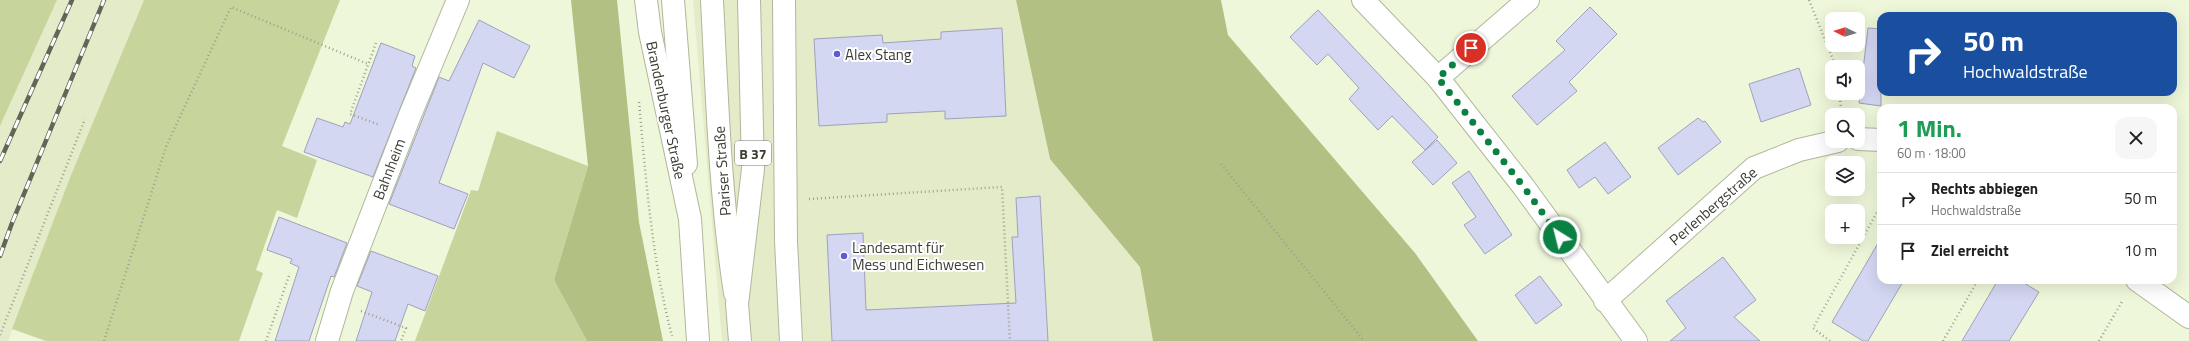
<!DOCTYPE html>
<html lang="de">
<head>
<meta charset="utf-8">
<style>
  :root { --surface:#fff; --page:#f6f6f6; --text:#202124; --muted:#757577; --line:#e0e0e0 }
  body { margin:0; font-family:"Titillium Web",sans-serif; background:var(--page); color:var(--text); height:100vh; display:flex; flex-direction:column; font-size:15px; white-space:nowrap }
  * { box-sizing:border-box; margin:0 }
  p { font-size:13px; color:var(--muted) }
  .icon { flex:none; width:22px; height:22px; fill:none; stroke:currentColor; stroke-width:2; stroke-linecap:round; stroke-linejoin:round }
  .map { position:relative; flex:1; overflow:hidden }
  .sheet { position:absolute; left:1877px; top:104px; width:300px; height:180px; display:flex; flex-direction:column; background:var(--surface); border-radius:12px; box-shadow:0 4px 16px #0002 }
  .sheet>* { flex:none }
  .hud { position:absolute; left:1877px; top:12px; width:300px; height:84px; border-radius:12px; box-shadow:0 4px 16px #0002; background:#1a4fa0; color:#fff; overflow:hidden }
  .needle { width:26px; rotate:275deg }
  .tools { position:absolute; left:1825px; top:12px; display:grid; gap:8px }
  .tools a { display:grid; place-items:center; width:40px; height:40px; border-radius:8px; background:var(--surface); box-shadow:0 4px 16px #0002; font-size:20px }
  .pin { position:absolute; display:grid; place-items:center; width:34px; height:34px; color:#fff; margin:-17px; border:2px solid #fff; border-radius:50%; box-shadow:0 1px 4px #0007 }
  .me { position:absolute; width:44px; margin:-22px; rotate:324deg; stroke-linejoin:round; filter:drop-shadow(0 0 3px #0008) }
  .turn { display:flex; align-items:center; gap:14px; height:84px; padding:0 20px; font-size:18px }
  .turn .icon { width:52px; height:52px; stroke-width:2.5 }
  .turn b { display:block; font-size:28px; line-height:34px }
  .round { display:grid; place-items:center; flex:none; width:42px; height:42px; border-radius:12px; background:var(--page) }
  .summary { display:flex; align-items:center; justify-content:space-between; height:68px; padding:0 20px }
  h1 { font-size:24px; font-weight:700; line-height:30px; color:#1e9e55 }
  ul { padding:0; list-style:none }
  li { display:flex; align-items:center; gap:12px; height:52px; padding:0 20px; border-top:1px solid var(--line) }
  li div { flex:1 }
  li b { display:block; font-size:15px }
  li em { font-style:normal }
  .map>svg:first-child { display:block }
  .built { fill:#e3ebc9 }
  .green { fill:#c7d59c }
  .forest { fill:#b2c083 }
  .building { fill:#d4d7f2; stroke:#9fa1bc }
  .lines { fill:none; stroke-linecap:round; stroke-linejoin:round }
  .street-casing { stroke:#b0b79c; stroke-width:24 }
  .secondary-casing { stroke:#b0b79c; stroke-width:24 }
  .primary-casing { stroke:#b0b79c; stroke-width:24 }
  .path { stroke:#9ba18d; stroke-width:2.5; stroke-dasharray:1 3; stroke-linecap:butt }
  .street { stroke:#fff; stroke-width:22 }
  .secondary { stroke:#fff; stroke-width:22 }
  .primary { stroke:#fff; stroke-width:22 }
  .rail-casing { stroke:#626657; stroke-width:4.5 }
  .rail { stroke:#fff; stroke-width:3; stroke-dasharray:9; stroke-linecap:butt }
  .route { stroke:#0b8043; stroke-width:7; stroke-dasharray:0 12.6 }
  .poi-dot { fill:#5f5ad2; stroke:#fff; stroke-width:1.5 }
  .labels { text-anchor:middle; dominant-baseline:central; stroke-width:4; stroke-linejoin:round; paint-order:stroke }
  .shield { fill:#fff; stroke:#767870; stroke-width:1 }
  .shield-label { font-size:14px; font-weight:bold; fill:#3b3e33 }
  .poi-label { font-size:15px; fill:#3b3e33; stroke:#fff; text-anchor:start }
  .street-label { font-size:15px; fill:#3b3e33; stroke:#fff }
</style>
</head>
<body>
<div class="map">
<svg width="2189" height="341" viewBox="0 0 2189 341">
  <rect width="100%" height="100%" fill="#eff7da"/>
  <g class="built">
    <polygon points="57,0 144,0 71,175 8,341 0,341 0,126"/>
    <polygon points="693,0 1016,0 1050,159 1140,267 1153,341 722,341"/>
  </g>
  <g class="green">
    <polygon points="0,0 57,0 0,126"/>
    <polygon points="144,0 340,0 282,146 317,160 297,218 277,210 256,270 263,273 239,341 46,341 12,329 71,175"/>
    <polygon points="497,131 588,166 554,280 587,341 415,341 471,190 478,191"/>
  </g>
  <g class="forest">
    <polygon points="571,0 617,0 639,222 663,341 587,341 554,280 588,166"/>
    <polygon points="1016,0 1221,0 1228,35 1415,253 1478,341 1153,341 1140,267 1050,159"/>
  </g>
  <g class="building">
    <polygon points="1590,7 1617,34 1569,82 1577,91 1537,125 1512,96 1565,50 1556,41"/>
    <polygon points="1318,10 1438,137 1425,150 1392,116 1378,130 1349,99 1359,88 1328,54 1317,65 1290,37"/>
    <polygon points="479,20 530,46 514,78 483,63 439,183 468,194 454,229 389,204 439,77 449,81"/>
    <polygon points="1002,28 1006,116 945,119 945,111 887,114 887,122 819,126 814,39 882,35 883,43 941,39 941,32"/>
    <polygon points="1868,28 1881,29 1881,106 1859,103"/>
    <polygon points="381,43 415,56 412,66 416,68 373,177 304,152 317,118 343,127 345,122 350,124"/>
    <polygon points="1799,68 1811,105 1761,122 1749,84"/>
    <polygon points="1698,118 1703,122 1705,121 1721,142 1678,175 1658,148"/>
    <polygon points="1437,140 1457,163 1433,185 1412,162"/>
    <polygon points="1605,142 1631,177 1608,194 1595,177 1579,188 1567,170"/>
    <polygon points="1469,171 1512,235 1485,254 1464,225 1476,217 1452,183"/>
    <polygon points="1040,196 1048,341 832,341 827,235 863,233 866,310 1016,303 1012,237 1018,237 1016,198"/>
    <polygon points="279,217 347,243 334,277 331,276 309,341 275,341 299,267 290,263 292,259 267,250"/>
    <polygon points="1881,238 1881,280 1904,280 1868,341 1863,341 1832,322"/>
    <polygon points="371,251 438,276 425,311 408,304 395,341 356,341 372,292 357,286"/>
    <polygon points="1723,257 1756,300 1734,317 1760,341 1670,341 1686,328 1666,301"/>
    <polygon points="1540,276 1562,305 1536,324 1515,295"/>
    <polygon points="1998,280 2019,280 2039,292 2009,341 1962,341"/>
  </g>
  <g class="lines">
    <defs>
      <g id="street">
        <polyline points="784,0 786,241 791,341"/>
        <polyline points="1363,0 1438,78 1523,186 1636,341"/>
        <polyline points="1438,78 1528,0"/>
        <polyline points="1858,139 1881,140"/>
        <polyline points="2137,280 2189,317"/>
        <polyline points="1605,301 1754,168 1799,150 1838,141"/>
        <polyline points="327,341 342,291 410,115 458,0"/>
      </g>
      <g id="secondary">
        <polyline points="673,0 686,164"/>
        <path d="M712,0C717,98 720,196 735,293"/>
      </g>
      <g id="primary">
        <polyline points="646,0 650,32 690,219 698,341"/>
        <polyline points="740,341 737,304 753,169 749,0"/>
      </g>
    </defs>
    <use href="#street" class="street-casing"/>
    <use href="#secondary" class="secondary-casing"/>
    <use href="#primary" class="primary-casing"/>
    <g class="path">
      <polyline points="1809,0 1836,67"/>
      <polyline points="376,43 350,114 380,125"/>
      <polyline points="1839,93 1842,115"/>
      <path d="M639,102C646,181 652,260 672,336"/>
      <polyline points="1221,164 1364,341"/>
      <polyline points="809,199 1002,187 1010,341"/>
      <polyline points="361,311 406,328 401,341"/>
      <polyline points="0,335 85,119"/>
      <polyline points="104,341 166,147 231,7 368,64"/>
      <polyline points="266,341 290,273"/>
      <polyline points="1830,341 1813,328 1881,205"/>
      <polyline points="1943,341 1978,280"/>
      <polyline points="2099,341 2123,300"/>
    </g>
    <use href="#street" class="street"/>
    <use href="#secondary" class="secondary"/>
    <use href="#primary" class="primary"/>
    <defs>
      <g id="rail">
        <polyline points="0,161 72,0"/>
        <polyline points="0,256 12,223 104,0"/>
      </g>
    </defs>
    <use href="#rail" class="rail-casing"/>
    <use href="#rail" class="rail"/>
  </g>
  <g class="lines">
    <polyline class="route" points="1471,48 1438,78 1523,186 1560,237"/>
  </g>
  <g class="poi-dot">
    <circle cx="837" cy="54" r="4"/>
    <circle cx="844" cy="256" r="4"/>
  </g>
  <g class="labels">
    <rect class="shield" x="735" y="141" width="36" height="24" rx="3"/>
    <g class="shield-label">
      <text x="753" y="153">B 37</text>
    </g>
    <g class="poi-label">
      <text x="845" y="54">Alex Stang</text>
      <text x="852" y="247">Landesamt für<tspan x="852" dy="17">Mess und Eichwesen</tspan></text>
    </g>
    <g class="street-label">
      <text transform="translate(666 110) rotate(78)">Brandenburger Straße</text>
      <text transform="translate(389 169) rotate(-69)">Bahnheim</text>
      <text transform="translate(722 171) rotate(-94)">Pariser Straße</text>
      <text transform="translate(1713 206) rotate(-41)">Perlenbergstraße</text>
    </g>
  </g>
</svg>
<div class="tools">
<a><svg class="needle" viewBox="-14 -14 28 28"><path d="M0-13l5 13h-10z" fill="#e53935"/><path d="M0 13l5-13h-10z" fill="#757577"/></svg></a>
<a><svg class="icon" aria-label="sound" viewBox="0 0 24 24"><path d="M4 9h4l5-4v14l-5-4H4zM17 9q2 3 0 6"/></svg></a>
<a><svg class="icon" aria-label="search" viewBox="0 0 24 24"><circle cx="10" cy="10" r="6"/><path d="M15 15l6 6"/></svg></a>
<a><svg class="icon" aria-label="layers" viewBox="0 0 24 24"><path d="M12 4l9 5-9 5-9-5zM3 14l9 5 9-5"/></svg></a>
<a>+</a>
</div>
<div class="pin" style="left:1471px;top:48px;background:#d93025"><svg class="icon" aria-label="arrive" viewBox="0 0 24 24"><path d="M6 21V4h12l-3 4 3 4H6"/></svg></div>
<svg class="me" style="left:1560px;top:237px" viewBox="-20 -20 40 40"><circle r="17" fill="#0b8043" stroke="#fff" stroke-width="3"/><path d="M0-11L8 9 0 5-8 9z" fill="#fff"/></svg>
<div class="hud">
<div class="turn"><svg class="icon" aria-label="right" viewBox="0 0 24 24"><path d="M7 20v-9h11M14 6l5 5-5 5"/></svg><div><b>50 m</b>Hochwaldstraße</div></div>
</div>
<section class="sheet">
<div class="summary"><div><h1>1 Min.</h1><p>60 m · 18:00</p></div><a class="round"><svg class="icon" aria-label="close" viewBox="0 0 24 24"><path d="M6 6l12 12M18 6L6 18"/></svg></a></div>
<ul>
<li><svg class="icon" aria-label="right" viewBox="0 0 24 24"><path d="M7 20v-9h11M14 6l5 5-5 5"/></svg><div><b>Rechts abbiegen</b><p>Hochwaldstraße</p></div><em>50 m</em></li>
<li><svg class="icon" aria-label="arrive" viewBox="0 0 24 24"><path d="M6 21V4h12l-3 4 3 4H6"/></svg><div><b>Ziel erreicht</b></div><em>10 m</em></li>
</ul>
</section>
</div>
</body>
</html>
